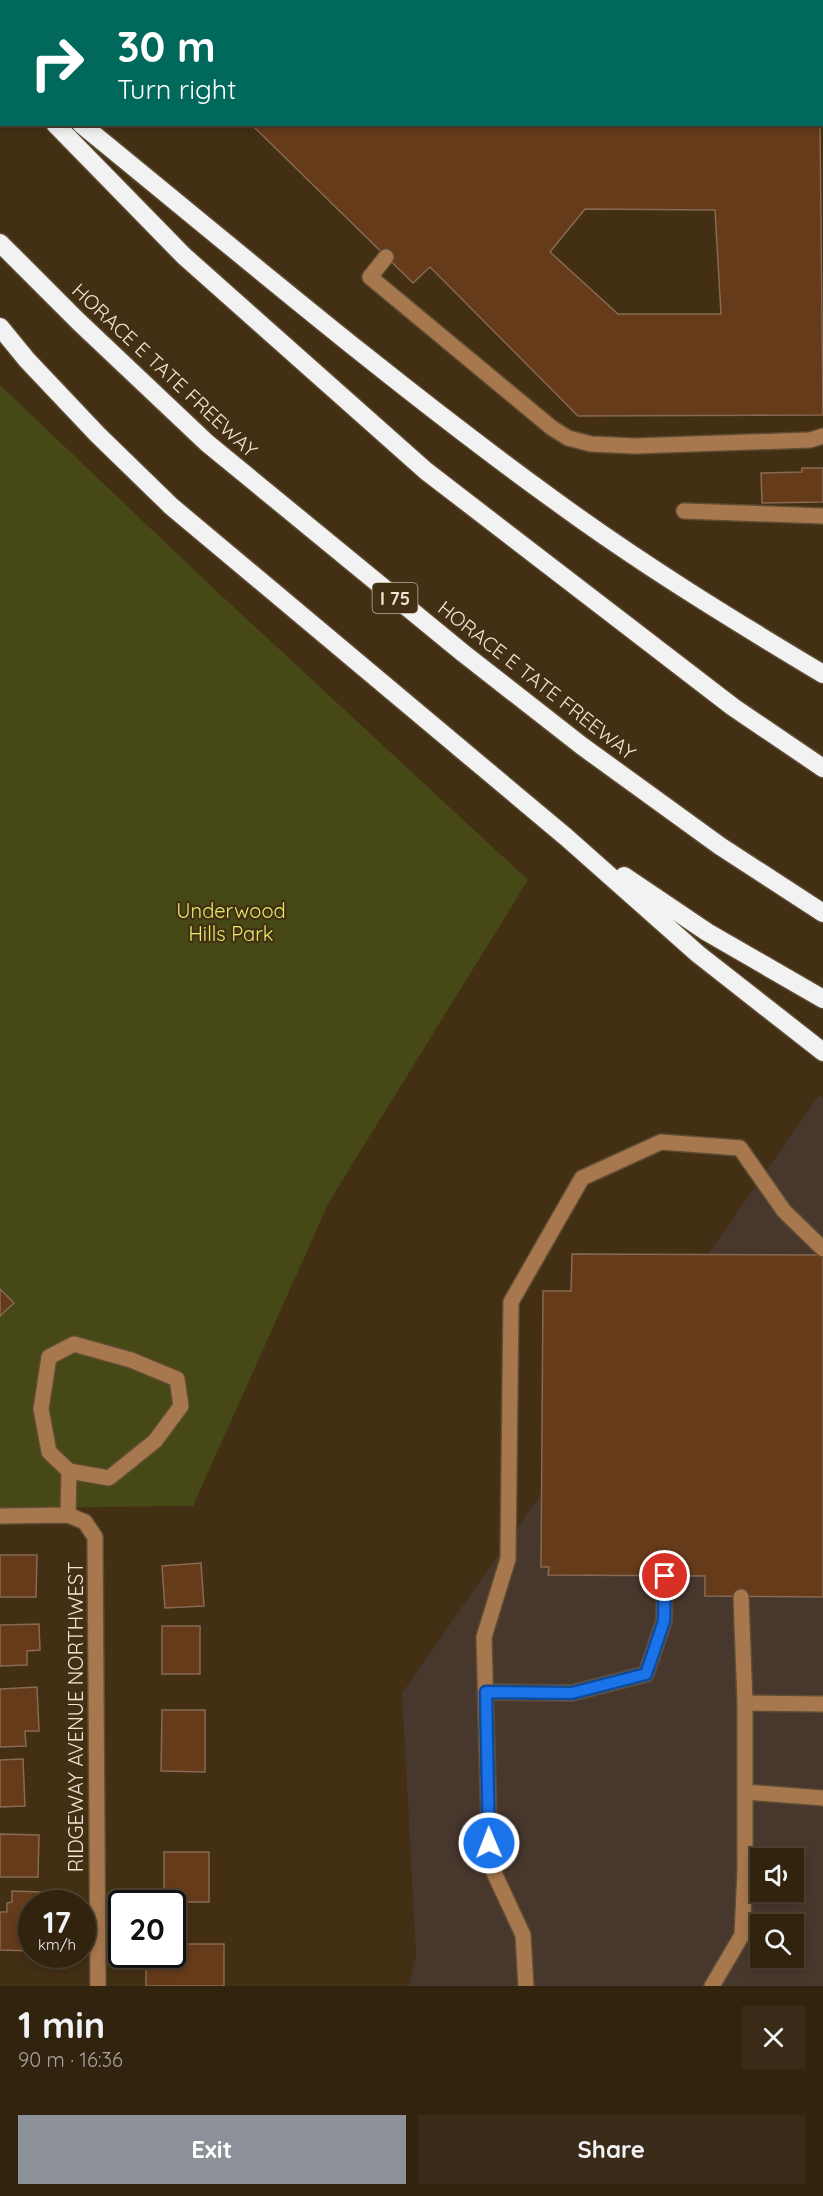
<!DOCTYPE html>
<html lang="en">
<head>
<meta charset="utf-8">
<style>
  :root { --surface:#32230f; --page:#3a2b18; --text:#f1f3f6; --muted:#a8a49e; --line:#4d402f; --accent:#8c9099 }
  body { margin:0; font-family:Quicksand,sans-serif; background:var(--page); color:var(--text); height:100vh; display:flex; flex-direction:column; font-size:22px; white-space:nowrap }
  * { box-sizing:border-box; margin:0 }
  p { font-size:20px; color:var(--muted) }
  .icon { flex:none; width:33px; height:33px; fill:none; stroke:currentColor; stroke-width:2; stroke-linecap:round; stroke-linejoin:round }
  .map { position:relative; height:1986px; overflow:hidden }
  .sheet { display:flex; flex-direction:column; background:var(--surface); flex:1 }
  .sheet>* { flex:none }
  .hud { position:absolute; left:0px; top:0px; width:824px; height:126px; box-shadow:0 3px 9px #0003,0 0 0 2px var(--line); background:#00695c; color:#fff; overflow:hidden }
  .fabs { position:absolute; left:750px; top:1848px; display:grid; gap:12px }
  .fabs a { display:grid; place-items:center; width:54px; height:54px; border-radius:0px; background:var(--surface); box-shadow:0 3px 9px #0003,0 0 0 2px var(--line); font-size:30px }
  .speed { position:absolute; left:18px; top:1890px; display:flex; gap:12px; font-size:30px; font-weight:700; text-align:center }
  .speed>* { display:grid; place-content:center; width:78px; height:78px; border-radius:50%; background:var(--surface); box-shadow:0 3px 9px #0003,0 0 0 2px var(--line); line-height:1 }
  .speed small { font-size:15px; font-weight:400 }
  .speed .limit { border:3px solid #111; border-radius:9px; background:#fff; color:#111 }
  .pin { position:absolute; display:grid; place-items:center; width:51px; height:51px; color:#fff; margin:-26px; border:3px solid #fff; border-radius:50%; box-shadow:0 2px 6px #0007 }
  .me { position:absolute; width:66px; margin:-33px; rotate:359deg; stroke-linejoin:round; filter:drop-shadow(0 0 4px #0008) }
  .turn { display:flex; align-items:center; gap:21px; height:126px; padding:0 18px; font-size:27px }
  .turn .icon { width:78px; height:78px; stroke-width:2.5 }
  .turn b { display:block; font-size:42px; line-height:51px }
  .round { display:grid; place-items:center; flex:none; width:63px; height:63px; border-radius:0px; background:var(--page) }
  .overview { display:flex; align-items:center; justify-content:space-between; height:102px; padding:0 18px }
  h1 { font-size:36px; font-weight:700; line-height:45px }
  .primary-button { display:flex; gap:12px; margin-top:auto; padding:12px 18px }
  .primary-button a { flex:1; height:69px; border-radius:0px; background:var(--accent); color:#fff; font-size:24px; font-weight:700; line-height:69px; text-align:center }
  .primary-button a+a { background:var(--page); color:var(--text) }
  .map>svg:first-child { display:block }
  .commercial { fill:#48372d; fill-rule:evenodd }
  .green { fill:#464815 }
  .building { fill:#653b1a; stroke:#876954; stroke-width:1.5; fill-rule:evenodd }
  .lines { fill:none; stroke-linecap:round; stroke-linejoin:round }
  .minor-casing { stroke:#5e4c33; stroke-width:18 }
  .highway-casing { stroke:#5e4c33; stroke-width:21 }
  .minor { stroke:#a7774d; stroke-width:15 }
  .highway { stroke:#f2f2f2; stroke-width:18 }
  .route-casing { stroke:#114b97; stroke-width:15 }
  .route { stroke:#1a73e8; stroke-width:10 }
  .labels { text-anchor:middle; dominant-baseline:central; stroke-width:4.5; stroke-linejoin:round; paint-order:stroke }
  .shield { fill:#422f14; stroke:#bcae9a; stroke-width:1.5 }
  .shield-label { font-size:18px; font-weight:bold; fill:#f0e4d4 }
  .street-label { font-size:20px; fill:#f0e4d4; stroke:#422f14 }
  .park-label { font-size:20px; fill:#e4ec67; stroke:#422f14 }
</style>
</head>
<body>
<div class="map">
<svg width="823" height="1986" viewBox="0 0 823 1986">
  <rect width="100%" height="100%" fill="#422f14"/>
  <path class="commercial" d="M819,1095L823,1098V1986H409L416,1954L402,1693ZM760,1858H794V1892H760ZM760,1924H794V1958H760Z"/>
  <polygon class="green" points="0,385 210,585 528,880 329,1202 193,1506 0,1508"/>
  <g class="building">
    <polygon points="189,0 506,0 187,2"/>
    <rect x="710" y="0" width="108" height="2"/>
    <path d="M251,124H820L823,415L578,416L430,267L413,283ZM585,209L715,210L721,314H618L550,252Z"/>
    <polygon points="802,468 823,468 823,502 762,503 761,473 802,472"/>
    <polygon points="572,1254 823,1255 823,1597 705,1596 705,1576 548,1575 549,1567 541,1567 543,1291 571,1291"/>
    <polygon points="0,1289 14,1303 0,1316"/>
    <polygon points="0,1555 37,1555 36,1597 0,1597"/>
    <polygon points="201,1563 204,1606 165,1608 162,1566"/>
    <polygon points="39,1624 40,1650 27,1651 27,1665 0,1666 0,1625"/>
    <rect x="162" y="1626" width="38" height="48"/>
    <polygon points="37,1687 39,1731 25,1731 26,1746 0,1747 0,1689"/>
    <polygon points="162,1710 205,1710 205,1772 161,1771"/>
    <polygon points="23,1759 25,1806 0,1807 0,1760"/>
    <polygon points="0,1834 39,1835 38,1877 0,1877"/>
    <rect x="164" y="1852" width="45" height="50"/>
    <polygon points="12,1891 42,1892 42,1904 32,1904 32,1951 0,1950 0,1912 7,1912 7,1903 12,1902"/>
    <polygon points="172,1944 224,1944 224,1986 146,1986 146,1962 152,1962 152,1954 172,1954"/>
  </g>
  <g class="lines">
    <defs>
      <g id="minor">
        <polyline points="386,257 370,277 552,428 568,438 591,444 635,446 810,440 823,436"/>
        <polyline points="684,511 823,516"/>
        <polyline points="68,1515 69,1471 49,1452 41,1409 49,1357 74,1344 131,1360 177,1379 181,1406 155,1441 109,1478 69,1471"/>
        <polyline points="0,1516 68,1515 85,1522 95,1537 98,1986"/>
        <polyline points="486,1692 572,1693 646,1674 664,1621 665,1576"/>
        <polyline points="745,1703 823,1704"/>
        <polyline points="745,1792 823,1798"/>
        <polyline points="526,1986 523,1935 490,1864 484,1637 508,1559 511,1302 582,1178 661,1142 740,1148 784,1211 823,1249"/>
        <polyline points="712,1986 742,1935 745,1870 745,1703 741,1597"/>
      </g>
      <g id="highway">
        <polyline points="0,66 2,68"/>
        <polyline points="55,124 184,256 426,471 733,707 823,768"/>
        <path d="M81,124C237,251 391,382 554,500C640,563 731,619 823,674"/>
        <polyline points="0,243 79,322 207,443 463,653 582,746 720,846 823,913"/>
        <polyline points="0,327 27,360 98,435 171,506 566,837 698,954 823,1052"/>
        <polyline points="624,876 707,932 823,999"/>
      </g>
    </defs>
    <use href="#minor" class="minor-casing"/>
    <use href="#highway" class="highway-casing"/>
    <use href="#minor" class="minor"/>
    <use href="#highway" class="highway"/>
  </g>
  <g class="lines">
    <defs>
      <polyline id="route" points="489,1843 486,1692 572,1693 646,1674 664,1621 665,1576"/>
    </defs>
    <use href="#route" class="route-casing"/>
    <use href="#route" class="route"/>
  </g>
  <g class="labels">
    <rect class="shield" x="372.5" y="583" width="45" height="30" rx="4.5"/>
    <g class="shield-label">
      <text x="395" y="598">I 75</text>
    </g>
    <g class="street-label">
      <text transform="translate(165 370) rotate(43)">HORACE E TATE FREEWAY</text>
      <text transform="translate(537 680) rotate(38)">HORACE E TATE FREEWAY</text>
      <text transform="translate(75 1717) rotate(-90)">RIDGEWAY AVENUE NORTHWEST</text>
    </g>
    <g class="park-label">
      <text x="231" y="910">Underwood<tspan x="231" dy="23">Hills Park</tspan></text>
    </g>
  </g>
</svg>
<div class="fabs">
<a><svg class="icon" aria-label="sound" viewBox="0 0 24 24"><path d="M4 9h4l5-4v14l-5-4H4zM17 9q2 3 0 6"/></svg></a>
<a><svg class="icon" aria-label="search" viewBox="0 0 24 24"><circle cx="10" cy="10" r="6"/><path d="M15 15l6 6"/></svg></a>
</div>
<div class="speed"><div>17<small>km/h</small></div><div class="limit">20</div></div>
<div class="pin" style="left:665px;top:1576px;background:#d93025"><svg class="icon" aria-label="arrive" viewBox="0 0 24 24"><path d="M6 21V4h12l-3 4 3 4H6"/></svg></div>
<svg class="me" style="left:489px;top:1843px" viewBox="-20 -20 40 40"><circle r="17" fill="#1a73e8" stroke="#fff" stroke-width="3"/><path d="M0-11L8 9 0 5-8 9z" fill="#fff"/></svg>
<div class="hud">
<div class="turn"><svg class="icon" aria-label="right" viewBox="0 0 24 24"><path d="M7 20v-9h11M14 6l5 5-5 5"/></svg><div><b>30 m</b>Turn right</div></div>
</div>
</div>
<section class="sheet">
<div class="overview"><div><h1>1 min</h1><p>90 m · 16:36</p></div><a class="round"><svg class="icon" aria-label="close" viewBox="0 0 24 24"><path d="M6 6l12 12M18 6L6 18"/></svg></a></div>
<div class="primary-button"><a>Exit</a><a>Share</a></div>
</section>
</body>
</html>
